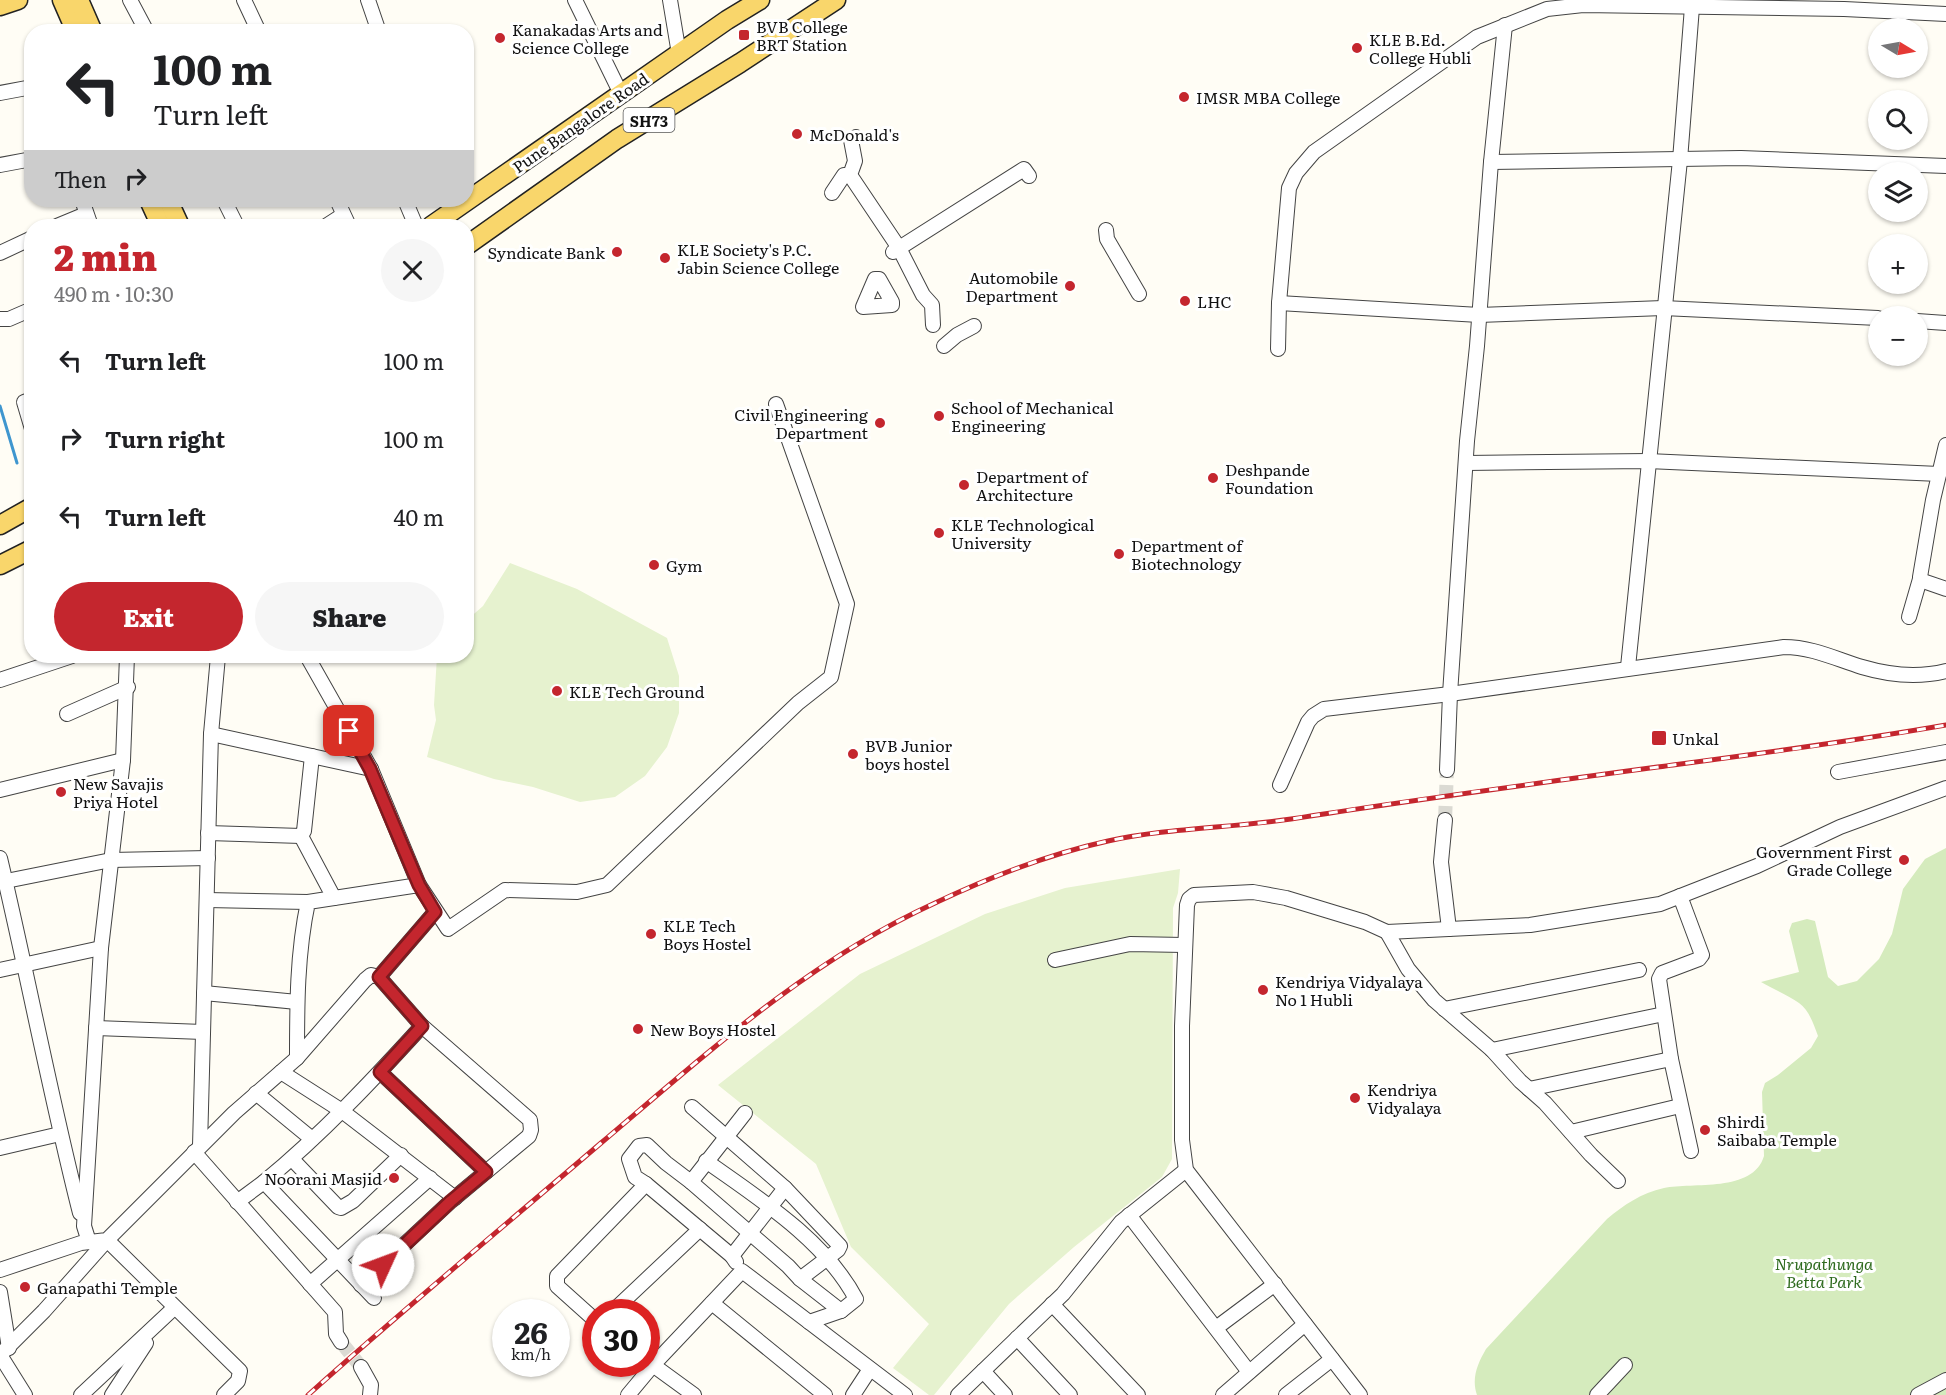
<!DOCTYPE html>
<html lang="en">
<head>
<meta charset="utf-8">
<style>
  :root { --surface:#fff; --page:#f6f6f6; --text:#202124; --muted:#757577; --accent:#c4262e }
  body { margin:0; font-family:Literata,serif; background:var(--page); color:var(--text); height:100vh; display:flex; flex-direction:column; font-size:22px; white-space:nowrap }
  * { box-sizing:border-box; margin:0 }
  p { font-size:20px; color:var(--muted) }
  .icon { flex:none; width:33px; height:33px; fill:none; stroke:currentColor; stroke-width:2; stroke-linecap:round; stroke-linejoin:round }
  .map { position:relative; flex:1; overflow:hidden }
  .details { position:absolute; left:24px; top:219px; width:450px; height:444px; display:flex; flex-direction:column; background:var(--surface); border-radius:24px; box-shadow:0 2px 4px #0004 }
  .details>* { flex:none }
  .hud { position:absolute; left:24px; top:24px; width:450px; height:183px; border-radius:24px; box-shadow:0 2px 4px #0004; background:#fff; color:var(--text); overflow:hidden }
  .needle { width:39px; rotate:100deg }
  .fabs { position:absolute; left:1868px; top:18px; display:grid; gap:12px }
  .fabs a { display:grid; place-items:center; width:60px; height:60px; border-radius:50%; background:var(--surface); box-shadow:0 2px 4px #0004; font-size:30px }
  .speed { position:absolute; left:492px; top:1299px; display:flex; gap:12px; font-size:30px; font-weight:700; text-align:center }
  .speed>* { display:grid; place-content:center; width:78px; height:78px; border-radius:50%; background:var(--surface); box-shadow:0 2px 4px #0004; line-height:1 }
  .speed small { font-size:15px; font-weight:400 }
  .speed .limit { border:9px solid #d22; background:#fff; color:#111 }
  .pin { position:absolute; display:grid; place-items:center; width:51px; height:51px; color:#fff; margin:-26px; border-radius:12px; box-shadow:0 3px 9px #0006 }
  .me { position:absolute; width:66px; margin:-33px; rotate:47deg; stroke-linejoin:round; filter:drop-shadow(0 0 4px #0008) }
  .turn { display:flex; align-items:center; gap:21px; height:126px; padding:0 30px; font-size:27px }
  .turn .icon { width:78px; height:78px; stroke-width:2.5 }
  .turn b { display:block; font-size:42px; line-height:51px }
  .then { display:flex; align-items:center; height:57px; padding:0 30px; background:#0003; gap:12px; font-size:22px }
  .round { display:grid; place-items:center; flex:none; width:63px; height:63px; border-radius:32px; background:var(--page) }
  .headline { display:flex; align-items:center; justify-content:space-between; height:102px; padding:0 30px }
  h1 { font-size:36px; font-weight:800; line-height:45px; color:var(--accent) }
  .cta { display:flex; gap:12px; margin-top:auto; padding:12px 30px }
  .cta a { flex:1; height:69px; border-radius:36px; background:var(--accent); color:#fff; font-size:24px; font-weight:800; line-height:69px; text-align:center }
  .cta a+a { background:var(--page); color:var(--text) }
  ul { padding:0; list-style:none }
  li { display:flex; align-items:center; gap:18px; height:78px; padding:0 30px }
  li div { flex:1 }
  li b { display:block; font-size:22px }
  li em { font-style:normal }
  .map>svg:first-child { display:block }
  .grass { fill:#d5ebbd }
  .pitch { fill:#e6f2cf }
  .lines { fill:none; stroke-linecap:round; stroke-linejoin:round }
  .stream { stroke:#3f96cf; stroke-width:3 }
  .minor-tunnel { stroke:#dbdad3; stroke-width:14; stroke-dasharray:14 7; stroke-linecap:butt }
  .minor-casing { stroke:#444; stroke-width:16 }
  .major-casing { stroke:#222; stroke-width:21 }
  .minor { stroke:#fff; stroke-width:14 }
  .major { stroke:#f9d66b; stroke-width:18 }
  .rail-casing { stroke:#c4262e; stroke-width:5 }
  .rail { stroke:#fff; stroke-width:3; stroke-dasharray:9; stroke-linecap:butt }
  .route-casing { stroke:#7f191e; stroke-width:15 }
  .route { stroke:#c4262e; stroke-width:10 }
  .poi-dot { fill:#c4262e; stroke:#fff; stroke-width:2 }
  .labels { text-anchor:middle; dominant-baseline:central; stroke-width:6; stroke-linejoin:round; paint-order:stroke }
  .shield { fill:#fff; stroke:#585858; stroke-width:1.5 }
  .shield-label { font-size:15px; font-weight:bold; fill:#111 }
  .poi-label { font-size:16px; fill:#111; stroke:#fff; text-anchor:start }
  .street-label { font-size:16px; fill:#111; stroke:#fff }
  .park-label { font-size:16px; font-style:italic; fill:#2f6b1f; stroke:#fff }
</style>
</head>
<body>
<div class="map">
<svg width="1946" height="1395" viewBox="0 0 1946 1395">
  <rect width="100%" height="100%" fill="#fffdf5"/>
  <path class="grass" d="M1946,848V1395H1477C1471,1378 1478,1363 1486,1349L1607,1219C1624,1205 1641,1193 1664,1188C1693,1182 1753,1193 1764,1156L1762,1092L1765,1083L1778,1075L1811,1048L1818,1036C1814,1025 1809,1010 1799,1003C1789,996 1773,989 1761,982L1799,972L1789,931L1792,923L1807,919L1815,921L1828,977L1838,986L1857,981L1879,959L1892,934L1903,889L1925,859Z"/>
  <g class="pitch">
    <polygon points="510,563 577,589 667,638 679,676 679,713 667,747 645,776 615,797 580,802 533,787 494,779 427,757 436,720 434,705 437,656 466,656 467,620 483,606"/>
    <polygon points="1180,869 1178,893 1173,908 1172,1159 1162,1177 1074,1247 1009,1304 934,1395 929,1395 893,1368 929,1324 851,1247 816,1164 718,1085 860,974 985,914 1065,888"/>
  </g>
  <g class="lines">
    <polyline class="stream" points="0,406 17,463"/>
    <g class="minor-tunnel">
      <polyline points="1445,820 1447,770"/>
      <polyline points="341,1342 361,1367"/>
    </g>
    <defs>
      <g id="minor">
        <polyline points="130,0 147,32"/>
        <polyline points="244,0 259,32"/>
        <polyline points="368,0 379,32"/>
        <polyline points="575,0 621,94"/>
        <polyline points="670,0 679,54"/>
        <polyline points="0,93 32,87"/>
        <polyline points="856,137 851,140 855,161 850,175 899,248"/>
        <polyline points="1491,162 1741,158 1946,166"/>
        <polyline points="0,165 32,159"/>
        <polyline points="832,193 844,175 850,175"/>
        <polyline points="82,200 91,226"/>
        <polyline points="224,200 237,226"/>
        <polyline points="337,200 349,226"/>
        <polyline points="405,200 416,226"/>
        <polyline points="57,226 86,214"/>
        <polyline points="326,226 343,215"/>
        <polyline points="1106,230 1107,239 1139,294"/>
        <polyline points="899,248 923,295 932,305 933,325"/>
        <polyline points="893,252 1024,169 1029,176"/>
        <polyline points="0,253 32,238"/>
        <polygon points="875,279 879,279 892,302 892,305 863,307"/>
        <polyline points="1279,303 1479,315 1663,308 1878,318"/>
        <polyline points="0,319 9,319 32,309"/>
        <polyline points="1917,321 1946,323"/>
        <polyline points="944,346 957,335 974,326"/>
        <polyline points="1278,349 1279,303 1289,188 1296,173 1314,152 1477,37 1547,9 1583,5 1844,9 1946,14"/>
        <polyline points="32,399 24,402 32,429"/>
        <polyline points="1946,445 1933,500 1920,577 1923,581 1946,589"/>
        <polyline points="1466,463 1648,461 1939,474"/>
        <polyline points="1909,617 1920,579"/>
        <polyline points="307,656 371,769"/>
        <polyline points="1628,667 1680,160 1692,7"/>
        <polyline points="0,680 72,656"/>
        <polyline points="67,714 128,687"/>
        <polyline points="211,734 371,769 419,885 448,929 505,890 577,892 607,885 798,703 831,677 847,604 776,404"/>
        <polyline points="1447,770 1450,694 1467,441 1477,346 1491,162 1505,25"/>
        <polyline points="1838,772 1946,752"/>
        <path d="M1280,785L1308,722L1313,716L1324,709L1450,694L1784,647C1812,647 1836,659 1862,667C1889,675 1918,678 1946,671"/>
        <polyline points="0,790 123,760"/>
        <polyline points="1445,820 1441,862 1449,929"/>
        <polyline points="208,833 301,836 304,831 312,756"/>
        <polyline points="301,836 334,898"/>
        <path d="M0,858C28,976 50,1095 80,1213"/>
        <polyline points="6,881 111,860 208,858"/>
        <polyline points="1680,896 1702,955 1699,959 1662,973 1659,979 1671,1059 1691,1151"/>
        <polyline points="207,900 308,902"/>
        <polyline points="1387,932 1408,969 1434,1000 1492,1050 1520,1081 1545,1103 1591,1155 1618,1181"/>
        <polyline points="1055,960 1130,944 1184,945"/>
        <polyline points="0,970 101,948"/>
        <polyline points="379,977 435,912"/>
        <polyline points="204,993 297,1002"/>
        <polyline points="1444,1009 1639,970"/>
        <polyline points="96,1028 203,1032"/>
        <polyline points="1492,1050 1664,1014"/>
        <path d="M297,1058C297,1006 297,953 308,902L419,885"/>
        <polyline points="281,1072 342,1111 455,1198"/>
        <polyline points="380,1072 486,1172"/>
        <polyline points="1529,1089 1671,1059"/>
        <polyline points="256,1093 312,1139"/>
        <polyline points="692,1107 785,1188 732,1256 736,1262"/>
        <polyline points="1571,1132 1680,1106"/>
        <polyline points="200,1146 211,734 218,656"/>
        <polyline points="0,1148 60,1134"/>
        <polyline points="194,1152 335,1312 336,1334 341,1342"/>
        <polyline points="292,1159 338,1207 341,1208 353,1201 401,1155"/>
        <path d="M706,1161C758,1198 825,1240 856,1299L841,1311"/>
        <polyline points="691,1182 788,1266 800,1279 841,1311 809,1322"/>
        <polyline points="785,1188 840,1246 838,1250 800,1279"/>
        <polyline points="237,1202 264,1182 374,1298"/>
        <polyline points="1129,1215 1249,1372"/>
        <polyline points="89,1242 84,1226 101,948 123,760 127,656"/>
        <polyline points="732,1256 646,1184 635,1177 629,1159 639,1146 647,1145 666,1163 691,1182 745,1113"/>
        <path d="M0,1270L81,1243L107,1240L234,1113L297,1058L365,980L371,975L379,977L422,1026C372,1081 322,1134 264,1182"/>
        <polyline points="310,1284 430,1178"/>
        <polyline points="361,1285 451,1201 529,1136 531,1130 530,1120 422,1026"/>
        <polyline points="0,1292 9,1348"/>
        <polyline points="712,1303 825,1395"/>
        <polyline points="1052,1304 1138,1395"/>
        <polyline points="612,1312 700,1229"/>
        <polyline points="596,1321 557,1286 557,1276 646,1184"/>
        <polyline points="1216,1328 1275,1284"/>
        <polyline points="1017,1338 1070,1395"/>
        <polyline points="0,1355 44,1311 107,1240 240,1371 238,1381 224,1395"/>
        <polyline points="0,1355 25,1395"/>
        <polyline points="646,1360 694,1395"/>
        <polyline points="361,1367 371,1385 370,1395"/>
        <polyline points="983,1371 1005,1395"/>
        <polyline points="81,1395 174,1308"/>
        <polyline points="112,1395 146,1343"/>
        <polyline points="628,1395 653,1365 742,1271 905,1395"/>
        <polyline points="853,1395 870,1369"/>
        <polyline points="958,1395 1063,1294 1121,1222 1186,1170"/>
        <polyline points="1223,1395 1305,1324"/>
        <polyline points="1286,1395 1332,1359"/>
        <polyline points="1360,1395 1186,1170 1182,1140 1182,1026 1187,905 1189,899 1194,895 1253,892 1286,898 1365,922 1387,932 1530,925 1660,904 1757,866 1840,827 1946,788"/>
        <polyline points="1597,1395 1625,1365"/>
        <polyline points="1918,1395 1946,1380"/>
      </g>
      <g id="major">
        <polyline points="62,0 76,32"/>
        <polyline points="79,0 93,32"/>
        <polyline points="0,6 18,0"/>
        <polyline points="149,200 161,226"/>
        <polyline points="168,200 180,226"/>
        <polyline points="431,226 727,20 760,0"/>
        <polyline points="466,246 617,139 740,63 836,0"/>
        <polyline points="0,525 32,507"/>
        <polyline points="0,565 32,549"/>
      </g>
    </defs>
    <use href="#minor" class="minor-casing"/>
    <use href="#major" class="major-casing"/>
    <use href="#minor" class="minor"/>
    <use href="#major" class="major"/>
    <defs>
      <path id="rail" d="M308,1395C404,1309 503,1227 601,1143C706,1054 808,961 935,903C990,877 1049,854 1108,841C1167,828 1231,828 1291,819C1418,799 1546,782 1673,765C1764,753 1855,741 1946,725"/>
    </defs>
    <use href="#rail" class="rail-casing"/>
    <use href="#rail" class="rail"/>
  </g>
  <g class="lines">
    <defs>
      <polyline id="route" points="349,731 370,769 419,885 435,912 379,977 422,1026 380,1072 486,1172 451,1201 383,1265"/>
    </defs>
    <use href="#route" class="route-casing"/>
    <use href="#route" class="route"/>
  </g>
  <g class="poi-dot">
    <rect x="738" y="29" width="12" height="12" rx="3"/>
    <circle cx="500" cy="38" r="6"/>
    <circle cx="1357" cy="48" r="6"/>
    <circle cx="1184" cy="97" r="6"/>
    <circle cx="797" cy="134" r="6"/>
    <circle cx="617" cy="252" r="6"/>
    <circle cx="665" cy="258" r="6"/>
    <circle cx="1070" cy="286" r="6"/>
    <circle cx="1185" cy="301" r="6"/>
    <circle cx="939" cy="416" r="6"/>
    <circle cx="880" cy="423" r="6"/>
    <circle cx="1213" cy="478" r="6"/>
    <circle cx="964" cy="485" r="6"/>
    <circle cx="939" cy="533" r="6"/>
    <circle cx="1119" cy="554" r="6"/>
    <circle cx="654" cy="565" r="6"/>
    <circle cx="557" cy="691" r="6"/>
    <rect x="1651" y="730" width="16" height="16" rx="3"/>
    <circle cx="853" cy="754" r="6"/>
    <circle cx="61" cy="792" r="6"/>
    <circle cx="1904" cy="860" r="6"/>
    <circle cx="651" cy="934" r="6"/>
    <circle cx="1263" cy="990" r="6"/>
    <circle cx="638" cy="1029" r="6"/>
    <circle cx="1355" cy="1098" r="6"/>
    <circle cx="1705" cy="1130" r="6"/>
    <circle cx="394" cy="1178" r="6"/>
    <circle cx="25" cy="1287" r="6"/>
  </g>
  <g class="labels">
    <rect class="shield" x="623.5" y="108" width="51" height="24" rx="4.5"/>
    <g class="shield-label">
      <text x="649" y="120">SH73</text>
    </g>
    <g class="poi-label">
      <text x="756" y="26">BVB College<tspan x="756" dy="18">BRT Station</tspan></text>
      <text x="512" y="29">Kanakadas Arts and<tspan x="512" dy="18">Science College</tspan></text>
      <text x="1369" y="39">KLE B.Ed.<tspan x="1369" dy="18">College Hubli</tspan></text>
      <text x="1196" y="97">IMSR MBA College</text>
      <text x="809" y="134">McDonald's</text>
      <text x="677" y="249">KLE Society's P.C.<tspan x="677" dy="18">Jabin Science College</tspan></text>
      <text x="605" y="252" text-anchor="end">Syndicate Bank</text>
      <text x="1058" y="277" text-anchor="end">Automobile<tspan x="1058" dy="18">Department</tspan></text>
      <text x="1197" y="301">LHC</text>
      <text x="951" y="407">School of Mechanical<tspan x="951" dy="18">Engineering</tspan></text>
      <text x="868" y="414" text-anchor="end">Civil Engineering<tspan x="868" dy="18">Department</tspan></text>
      <text x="1225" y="469">Deshpande<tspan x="1225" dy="18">Foundation</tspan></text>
      <text x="976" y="476">Department of<tspan x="976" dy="18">Architecture</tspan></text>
      <text x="951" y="524">KLE Technological<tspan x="951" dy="18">University</tspan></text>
      <text x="1131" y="545">Department of<tspan x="1131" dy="18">Biotechnology</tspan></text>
      <text x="666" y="565">Gym</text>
      <text x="569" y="691">KLE Tech Ground</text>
      <text x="1672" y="738">Unkal</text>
      <text x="865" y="745">BVB Junior<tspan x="865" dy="18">boys hostel</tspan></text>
      <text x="73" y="783">New Savajis<tspan x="73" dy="18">Priya Hotel</tspan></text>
      <text x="1892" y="851" text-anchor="end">Government First<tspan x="1892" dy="18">Grade College</tspan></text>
      <text x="663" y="925">KLE Tech<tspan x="663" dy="18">Boys Hostel</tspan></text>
      <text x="1275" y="981">Kendriya Vidyalaya<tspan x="1275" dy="18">No 1 Hubli</tspan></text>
      <text x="650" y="1029">New Boys Hostel</text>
      <text x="1367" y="1089">Kendriya<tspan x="1367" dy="18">Vidyalaya</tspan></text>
      <text x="1717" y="1121">Shirdi<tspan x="1717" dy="18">Saibaba Temple</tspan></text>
      <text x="382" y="1178" text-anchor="end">Noorani Masjid</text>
      <text x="37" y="1287">Ganapathi Temple</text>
    </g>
    <g class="street-label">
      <text transform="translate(580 122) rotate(-35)">Pune Bangalore Road</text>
    </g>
    <g class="park-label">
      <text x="1824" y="1263">Nrupathunga<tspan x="1824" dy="18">Betta Park</tspan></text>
    </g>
  </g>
</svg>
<div class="fabs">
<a><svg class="needle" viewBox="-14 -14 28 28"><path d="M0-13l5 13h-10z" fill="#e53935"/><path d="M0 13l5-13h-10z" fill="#757577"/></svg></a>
<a><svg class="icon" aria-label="search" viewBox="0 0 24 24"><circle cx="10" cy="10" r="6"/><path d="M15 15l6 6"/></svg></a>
<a><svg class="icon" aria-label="layers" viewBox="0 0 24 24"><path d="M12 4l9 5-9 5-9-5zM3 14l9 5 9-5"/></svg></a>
<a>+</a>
<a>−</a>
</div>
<div class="speed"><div>26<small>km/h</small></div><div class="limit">30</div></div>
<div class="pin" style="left:349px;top:731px;background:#d93025"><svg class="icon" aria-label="arrive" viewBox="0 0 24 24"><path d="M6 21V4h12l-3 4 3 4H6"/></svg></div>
<svg class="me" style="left:383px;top:1265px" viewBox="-20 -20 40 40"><circle r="19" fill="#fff"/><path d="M0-13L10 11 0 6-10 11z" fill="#c4262e"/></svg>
<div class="hud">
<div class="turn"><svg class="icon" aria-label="left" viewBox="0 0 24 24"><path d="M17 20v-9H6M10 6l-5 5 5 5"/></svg><div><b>100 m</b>Turn left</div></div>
<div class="then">Then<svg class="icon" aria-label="right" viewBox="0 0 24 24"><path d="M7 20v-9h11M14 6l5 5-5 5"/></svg></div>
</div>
<section class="details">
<div class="headline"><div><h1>2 min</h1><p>490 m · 10:30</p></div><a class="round"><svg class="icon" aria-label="close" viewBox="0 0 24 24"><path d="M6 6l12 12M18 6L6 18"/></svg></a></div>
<ul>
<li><svg class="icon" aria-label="left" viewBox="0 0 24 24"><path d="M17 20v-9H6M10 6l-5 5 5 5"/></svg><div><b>Turn left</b></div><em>100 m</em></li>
<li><svg class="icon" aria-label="right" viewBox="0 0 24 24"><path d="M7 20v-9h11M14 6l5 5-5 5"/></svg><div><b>Turn right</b></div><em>100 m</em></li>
<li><svg class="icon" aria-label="left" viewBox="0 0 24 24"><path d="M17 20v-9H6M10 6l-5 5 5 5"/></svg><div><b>Turn left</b></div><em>40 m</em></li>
</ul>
<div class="cta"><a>Exit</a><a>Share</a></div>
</section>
</div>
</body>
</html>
